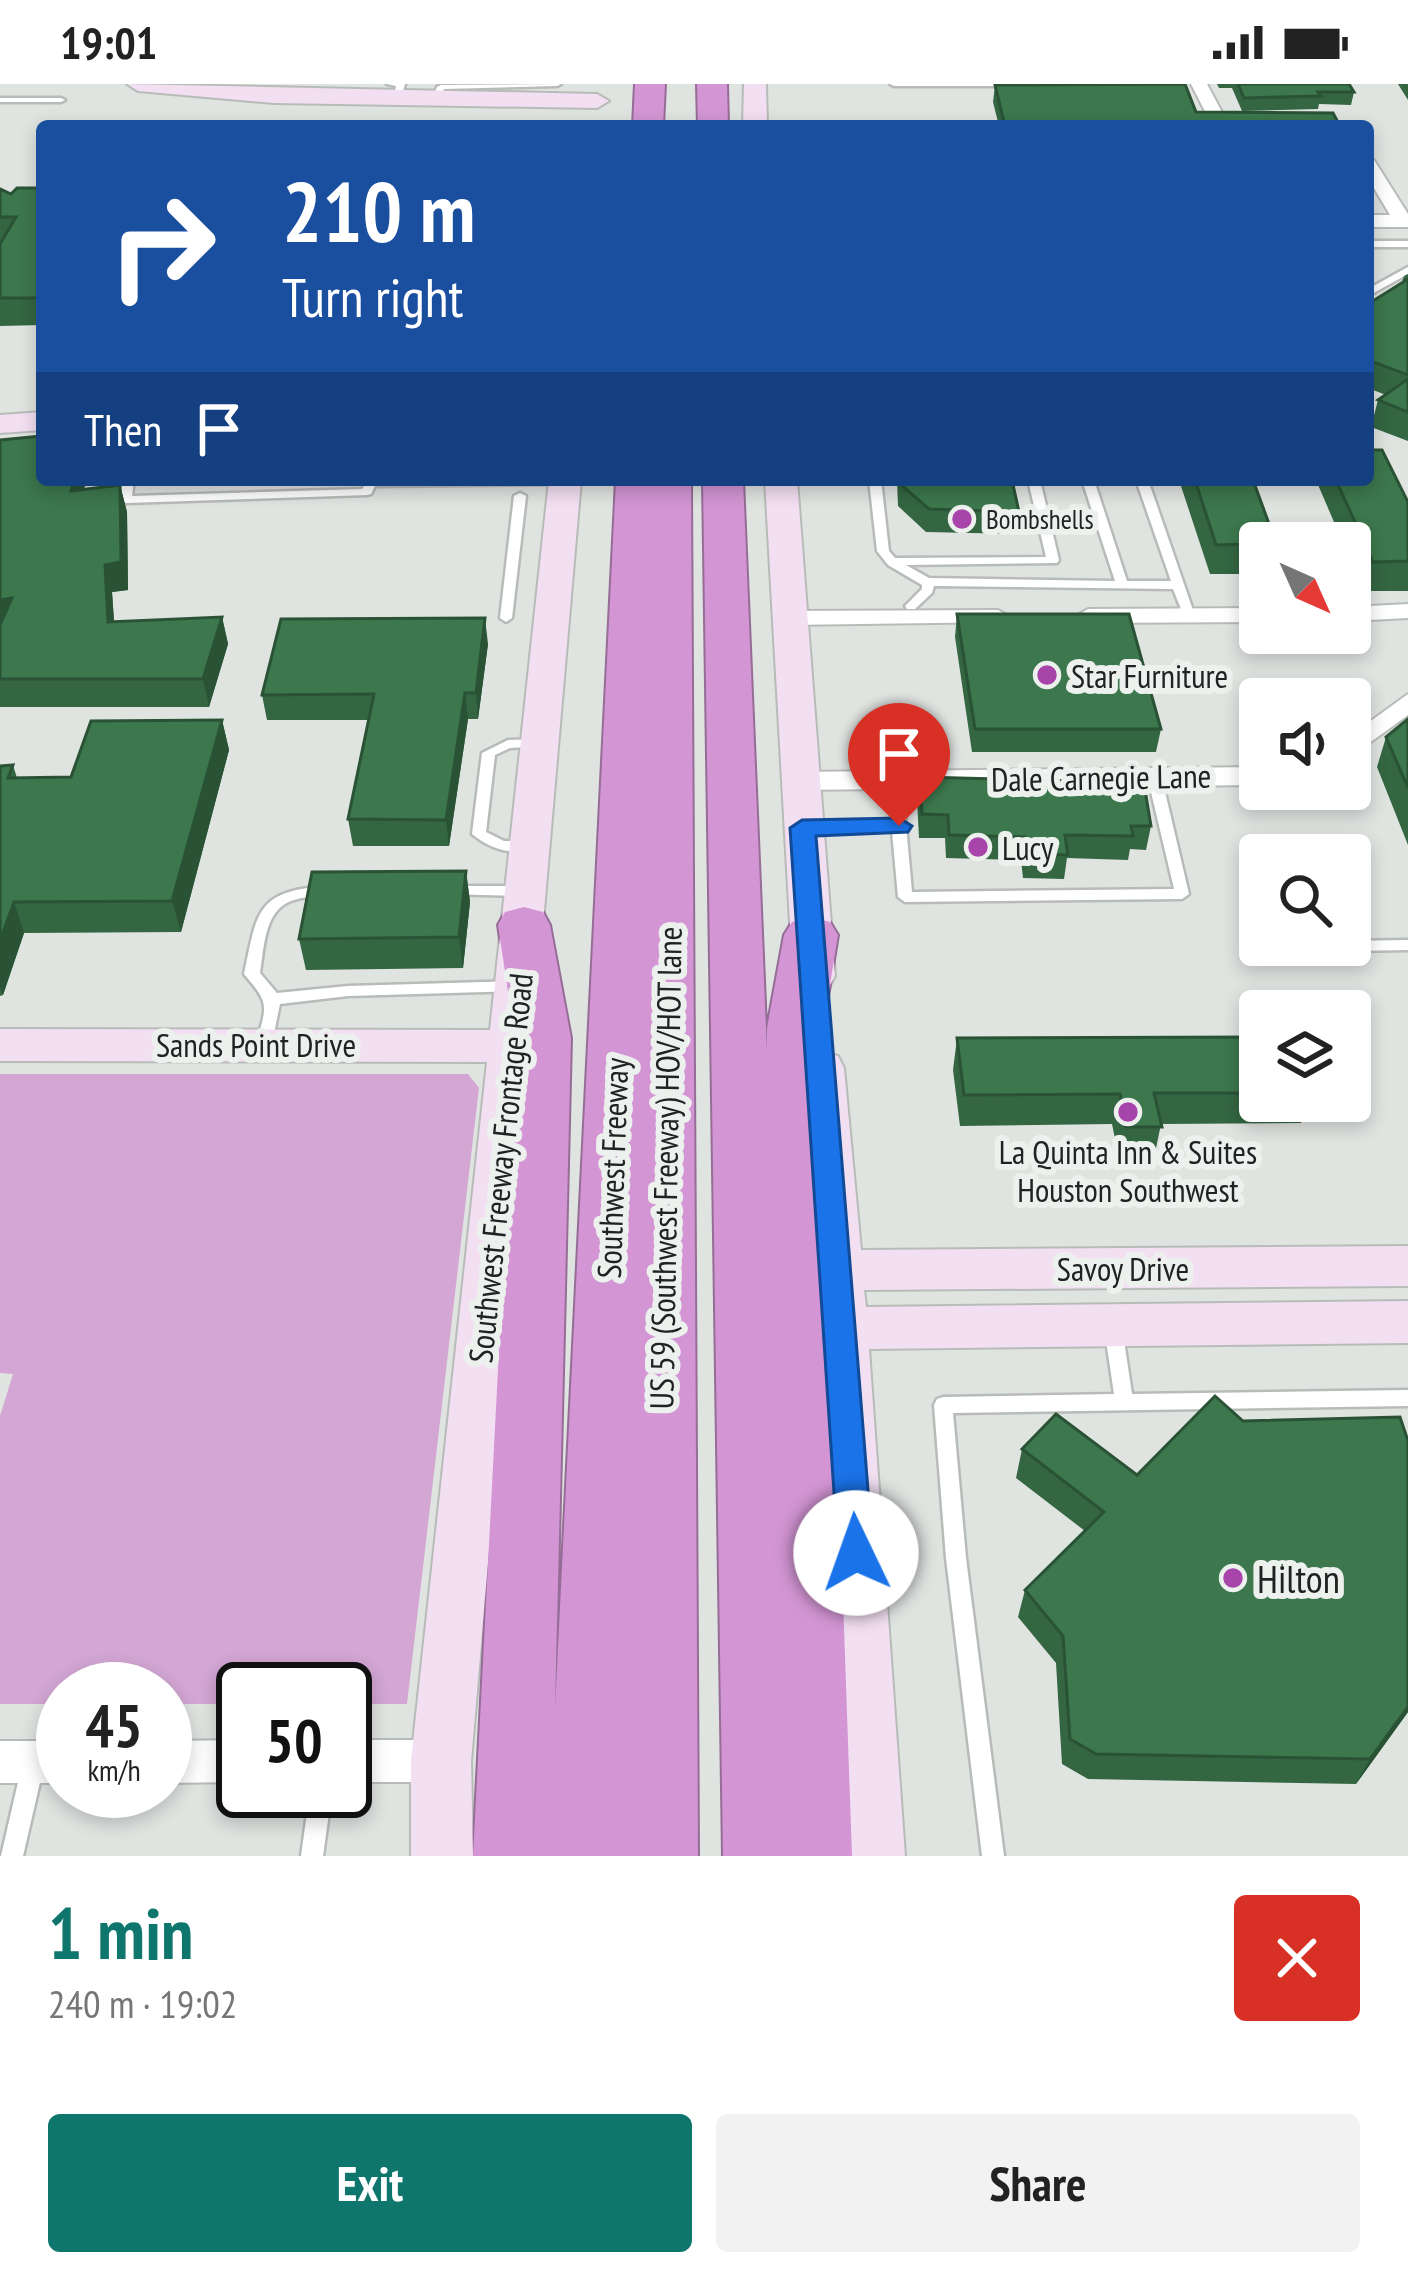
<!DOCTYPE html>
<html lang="en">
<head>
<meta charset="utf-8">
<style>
  :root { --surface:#fff; --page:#f2f2f2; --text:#222; --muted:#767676; --accent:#0f766e }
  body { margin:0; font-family:"PT Sans Narrow",sans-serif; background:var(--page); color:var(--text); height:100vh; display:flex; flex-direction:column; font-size:45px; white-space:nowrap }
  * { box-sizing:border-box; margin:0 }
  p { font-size:39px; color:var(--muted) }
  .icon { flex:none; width:66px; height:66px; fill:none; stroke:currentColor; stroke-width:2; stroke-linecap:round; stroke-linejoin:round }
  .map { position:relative; height:1772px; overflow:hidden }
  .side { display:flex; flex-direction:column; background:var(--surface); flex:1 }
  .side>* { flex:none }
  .top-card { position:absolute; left:36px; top:36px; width:1338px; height:366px; border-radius:12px; box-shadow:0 6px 18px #0003; background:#1a4fa0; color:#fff; overflow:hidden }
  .needle { width:78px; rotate:135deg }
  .buttons { position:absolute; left:1239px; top:438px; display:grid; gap:24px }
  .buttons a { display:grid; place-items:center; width:132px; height:132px; border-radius:12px; background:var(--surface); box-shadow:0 6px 18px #0003; font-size:60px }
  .speed { position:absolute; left:36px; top:1578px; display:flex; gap:24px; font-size:60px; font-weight:700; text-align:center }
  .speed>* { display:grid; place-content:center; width:156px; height:156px; border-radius:50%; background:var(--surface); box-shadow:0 6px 18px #0003; line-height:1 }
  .speed small { font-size:30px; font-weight:400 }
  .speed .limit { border:6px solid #111; border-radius:18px; background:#fff; color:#111 }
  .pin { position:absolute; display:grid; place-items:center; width:102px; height:102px; color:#fff; margin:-123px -51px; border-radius:50% 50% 50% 0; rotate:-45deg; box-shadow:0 0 12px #0007 }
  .pin .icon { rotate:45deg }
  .me { position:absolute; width:132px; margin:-66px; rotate:357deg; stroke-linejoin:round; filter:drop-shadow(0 0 9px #0008) }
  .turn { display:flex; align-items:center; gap:42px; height:252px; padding:0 48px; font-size:54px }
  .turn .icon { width:156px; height:156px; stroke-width:2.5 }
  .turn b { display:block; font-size:84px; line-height:102px }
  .then { display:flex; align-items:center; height:114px; padding:0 48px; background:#0003; gap:24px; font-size:45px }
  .round { display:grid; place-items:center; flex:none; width:126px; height:126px; border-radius:12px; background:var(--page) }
  .head { display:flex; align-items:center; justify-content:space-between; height:204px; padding:0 48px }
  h1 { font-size:72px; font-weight:700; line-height:90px; color:var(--accent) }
  .cta { display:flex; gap:24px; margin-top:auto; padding:24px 48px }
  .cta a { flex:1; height:138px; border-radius:12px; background:var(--accent); color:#fff; font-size:48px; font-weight:700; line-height:138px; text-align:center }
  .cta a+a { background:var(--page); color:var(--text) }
  .status { display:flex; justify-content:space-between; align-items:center; height:84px; padding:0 60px; background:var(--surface); direction:ltr }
  .status svg { height:33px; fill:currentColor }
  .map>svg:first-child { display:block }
  .green { fill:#d3a6d4 }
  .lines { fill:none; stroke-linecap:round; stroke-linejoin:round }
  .lane-casing { stroke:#b8bcb9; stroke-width:5 }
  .street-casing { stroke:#b8bcb9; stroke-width:4 }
  .secondary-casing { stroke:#b8bcb9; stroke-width:4 }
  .highway-casing { stroke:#956d96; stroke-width:4 }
  .lane { fill:#fff; fill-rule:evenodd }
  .street { fill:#fff; fill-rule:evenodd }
  .secondary { fill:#f2dff2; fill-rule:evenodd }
  .highway { fill:#d395d4; fill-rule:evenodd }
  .wall { fill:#346642 }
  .shaded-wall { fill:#2a5336 }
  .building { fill:#3c774d; stroke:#2a5336; stroke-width:3 }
  .route { fill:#1a73e8; stroke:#114b97; stroke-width:3 }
  .poi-dot { fill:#a745ab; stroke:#edf1ee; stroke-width:4.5 }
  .labels { text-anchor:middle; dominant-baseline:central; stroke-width:12; stroke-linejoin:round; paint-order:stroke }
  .far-poi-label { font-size:27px; fill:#212322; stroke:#edf1ee; text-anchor:start }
  .poi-label { font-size:33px; fill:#212322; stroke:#edf1ee; text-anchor:start }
  .street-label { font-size:33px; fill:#212322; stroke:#edf1ee }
  .near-poi-label { font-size:39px; fill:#212322; stroke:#edf1ee; text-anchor:start }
</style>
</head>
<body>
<div class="status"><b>19:01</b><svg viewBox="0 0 49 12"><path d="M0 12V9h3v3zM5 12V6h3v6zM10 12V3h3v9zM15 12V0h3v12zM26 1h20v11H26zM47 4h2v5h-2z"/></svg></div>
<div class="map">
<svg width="1408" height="1772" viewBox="0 0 1408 1772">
  <rect width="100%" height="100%" fill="#e0e4e1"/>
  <polygon class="green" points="0,990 468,990 479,1004 407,1620 345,1620 345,1605 243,1605 243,1620 165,1620 165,1605 63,1605 63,1620 0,1620 0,1332 13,1290 0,1289"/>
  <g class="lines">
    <defs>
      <g id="lane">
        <polygon points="387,0 405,0 400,18 393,16 396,2"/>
        <polygon points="561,0 557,2 444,5 438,19 431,17 437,3 441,1"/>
        <polygon points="890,0 1047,0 1043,2 894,2"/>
        <polygon points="0,14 61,14 65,16 61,18 0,18"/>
        <rect x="1368" y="157" width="40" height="6"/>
        <polygon points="1408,183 1408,190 1368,212 1368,205"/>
        <polygon points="122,396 134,396 132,412 362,405 369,396 571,397 565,400 375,402 371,410 367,411 126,419 120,416"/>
        <polygon points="869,396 881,396 889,467 895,474 1046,473 1028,396 1040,396 1059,476 1057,479 906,481 929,494 1115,497 1082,396 1094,396 1127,497 1171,497 1136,396 1148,396 1195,532 1189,536 1185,535 1173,505 934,502 932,509 915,525 907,525 905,522 922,505 922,501 888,481 877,467"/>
        <polygon points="520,409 526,412 512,534 506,538 500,534 514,412"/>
        <path d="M538,655L543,656L545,659L543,662L510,664L495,671L486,748L504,757H530L537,762C516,774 490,765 472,750L482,669L508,656Z"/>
        <polygon points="1154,687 1161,691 1189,810 1182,815 905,818 898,813 892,747 806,749 799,744 806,739 892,738 888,696 895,692 902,696 912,808 1174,805 1147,691"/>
        <path d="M326,802L331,804L333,807L331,810C318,813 303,812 291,817C264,827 264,865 260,889L277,909L348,902L515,897L523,902L515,907L348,912L280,920L272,959L270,963H258L256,959C267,922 270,920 244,890C257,828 256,807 326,802Z"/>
        <polygon points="452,802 524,802 531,807 524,812 447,810 445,807 447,804"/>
        <polygon points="1408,856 1408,866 1350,867 1343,862 1350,861 1350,857"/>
        <polygon points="1113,1236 1119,1238 1122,1243 1132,1310 1408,1306 1408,1322 953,1329 966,1474 1004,1772 982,1772 946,1474 934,1321 937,1315 943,1313 1114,1310 1104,1243 1107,1238"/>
        <polygon points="33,1670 40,1674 44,1681 23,1772 1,1772 22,1681 26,1674"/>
        <polygon points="310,1707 332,1707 323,1772 301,1772"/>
      </g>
      <g id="street">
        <polygon points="1191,0 1207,0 1224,32 1246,31 1254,36 1246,41 1212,41"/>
        <polygon points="1368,75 1374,76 1408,130 1408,143 1368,143 1368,131 1390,131 1368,94"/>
        <polygon points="1408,520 1408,534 1350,537 1350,523"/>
        <polygon points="1260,524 1260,538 1088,539 1076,532 1088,525"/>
        <polygon points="998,526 1010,533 1007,538 788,541 776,534 788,527"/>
        <polygon points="1408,610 1408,631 1350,673 1350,652"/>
        <polygon points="1260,683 1260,701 799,706 785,697 799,688"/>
        <polygon points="243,1656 243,1698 165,1699 165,1657"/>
        <polygon points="345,1656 441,1656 456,1662 462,1677 456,1692 441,1698 345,1698"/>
        <rect x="0" y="1657" width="63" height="42"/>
      </g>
      <g id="secondary">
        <polygon points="127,0 597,10 609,17 597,24 274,19 138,7"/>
        <polygon points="744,0 766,0 767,42 743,42"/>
        <polygon points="42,328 42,346 0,349 0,331"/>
        <polygon points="549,396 581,396 471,1677 473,1772 411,1772 411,1677 487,978 0,977 0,945 490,946"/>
        <polygon points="765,396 797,396 835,892 829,903 814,907 799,903 793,892"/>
        <polygon points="822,968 838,972 844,984 861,1166 1408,1162 1408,1202 864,1206 866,1223 1408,1217 1408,1259 869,1265 905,1772 843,1772 818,1244 800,984 806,972"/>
      </g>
      <g id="highway">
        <polygon points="635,0 665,0 663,42 633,42"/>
        <polygon points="697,0 727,0 728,42 698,42"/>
        <polygon points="616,396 688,396 691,400 698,1772 473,1772 515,954 498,841 505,828 524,823 543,828 550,841 571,954 555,1624"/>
        <polygon points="703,396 743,396 767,968 767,944 784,851 792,838 811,833 830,838 838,851 823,944 852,1772 723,1772"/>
      </g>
    </defs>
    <use href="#lane" class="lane-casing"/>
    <use href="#street" class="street-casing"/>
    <use href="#secondary" class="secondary-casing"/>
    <use href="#highway" class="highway-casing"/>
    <use href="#lane" class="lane"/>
    <use href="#street" class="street"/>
    <use href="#secondary" class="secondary"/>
    <use href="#highway" class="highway"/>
  </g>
  <g class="wall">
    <polygon points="1217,0 1349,0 1354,8 1351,21 1319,20 1318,25 1242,27 1232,4 1219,4"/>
    <polygon points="1398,0 1408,0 1408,16"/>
    <polygon points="995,1 1196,28 1340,42 999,42 993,18"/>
    <polygon points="42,104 42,241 0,242 0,105 11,110"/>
    <polygon points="1408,190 1408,357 1371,343 1378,316 1386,311 1368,304 1368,220 1402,198 1404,192"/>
    <polygon points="0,356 42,396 86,396 84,406 120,401 127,428 128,506 112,508 114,538 222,533 228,560 209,623 0,623"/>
    <polygon points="897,396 1012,396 1019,428 1016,450 926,448 898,422"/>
    <polygon points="1179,396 1253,396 1260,459 1260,490 1210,490"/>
    <polygon points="1316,396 1368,396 1408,418 1408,507 1364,507 1350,475 1350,459 1343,459"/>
    <polygon points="957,530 1161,645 1156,668 972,668 955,553"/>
    <polygon points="488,560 478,635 468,635 449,762 353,762 348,735 369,636 267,636 262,611"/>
    <polygon points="1408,635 1408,761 1377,683 1386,653"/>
    <polygon points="222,636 229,666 181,848 24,849 3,911 0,912 0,682 13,681 17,694 71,693"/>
    <polygon points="920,693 1123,705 1151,742 1146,766 1130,765 1128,776 1067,774 1064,795 1023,794 1021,776 946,774 945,754 919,754 917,716"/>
    <polygon points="466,787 470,818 463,884 306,886 299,855"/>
    <polygon points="1260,953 1260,1017 1308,1017 1301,1039 1161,1040 1154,1074 1119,1074 1112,1040 960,1042 953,986 957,954"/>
    <polygon points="1022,1365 1408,1628 1356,1700 1088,1695 1062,1680 1056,1579 1018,1533 1025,1506 1085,1447 1016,1394"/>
  </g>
  <g class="shaded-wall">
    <polygon points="74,396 86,396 78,434 71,407"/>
    <polygon points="120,401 127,428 128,506 112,508 116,566 108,538 105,481"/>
    <polygon points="12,514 0,545 0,516"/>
    <polygon points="222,533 228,560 209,623 203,595"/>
    <polygon points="485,534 488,560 478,635 476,609"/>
    <polygon points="465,609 468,635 449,762 446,736"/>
    <polygon points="222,636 229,666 181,848 172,817"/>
    <polygon points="466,787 470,818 463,884 459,853"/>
    <polygon points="14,818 24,849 3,911 0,903 0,857"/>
    <polygon points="1408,1623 1408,1628 1356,1700 1370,1675"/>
  </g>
  <g class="building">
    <polygon points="1185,0 1196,28 1333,29 1340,42 1005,42 995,1"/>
    <polygon points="1238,0 1349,0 1354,8 1318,8 1321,12 1244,14"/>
    <polygon points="17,104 42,104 42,214 0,214 0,160 16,133 0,133 0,105 11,110"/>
    <polygon points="1408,195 1408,291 1368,276 1368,220"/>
    <polygon points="1408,295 1408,328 1378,316"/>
    <polygon points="42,352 42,396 74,396 71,407 120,401 121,478 105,481 108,538 222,533 203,595 0,595 0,541 12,514 0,516 0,356"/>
    <polygon points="1368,366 1382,366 1408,418 1408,477 1373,478 1336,396 1368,396"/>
    <polygon points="900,396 1012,396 1019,428 929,425 900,400"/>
    <polygon points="1195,396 1253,396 1276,459 1216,461"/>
    <polygon points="957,530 1129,530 1161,645 975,645"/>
    <polygon points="485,534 476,609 465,609 446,736 348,735 374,610 262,611 281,535"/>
    <polygon points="1408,635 1408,704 1386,653"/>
    <polygon points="222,636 172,817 14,818 0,857 0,682 13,681 8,694 71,693 91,637"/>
    <polygon points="920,693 1121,698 1123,705 1145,706 1151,742 1131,742 1133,752 1065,751 1068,771 1027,770 1025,753 949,751 948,731 922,730"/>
    <polygon points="466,787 459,853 299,855 312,788"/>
    <polygon points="1260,953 1260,1009 1154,1009 1162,1043 1126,1043 1120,1010 964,1011 957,954"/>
    <polygon points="1215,1312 1243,1337 1400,1333 1408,1357 1408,1623 1370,1675 1096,1670 1070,1655 1063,1552 1025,1506 1104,1428 1022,1365 1056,1330 1137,1391"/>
  </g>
  <polygon class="route" points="899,734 912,742 908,748 816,752 873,1469 868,1481 856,1486 843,1481 838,1469 790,744 802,736"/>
  <g class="poi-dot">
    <circle cx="962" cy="435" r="12"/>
    <circle cx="1047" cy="591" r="12"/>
    <circle cx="978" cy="763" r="12"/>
    <circle cx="1128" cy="1028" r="12"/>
    <circle cx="1233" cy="1494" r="12"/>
  </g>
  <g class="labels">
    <g class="far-poi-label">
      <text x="986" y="435">Bombshells</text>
    </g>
    <g class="poi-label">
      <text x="1071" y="591">Star Furniture</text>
      <text x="1002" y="763">Lucy</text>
      <text x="1128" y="1067" text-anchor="middle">La Quinta Inn &amp; Suites<tspan x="1128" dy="38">Houston Southwest</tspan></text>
    </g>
    <g class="street-label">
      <text transform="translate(1101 693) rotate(-1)">Dale Carnegie Lane</text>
      <text x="256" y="960">Sands Point Drive</text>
      <text transform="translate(500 1084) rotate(-84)">Southwest Freeway Frontage Road</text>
      <text transform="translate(612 1084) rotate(-88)">Southwest Freeway</text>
      <text transform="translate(665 1084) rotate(-89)">US 59 (Southwest Freeway) HOV/HOT lane</text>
      <text x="1123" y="1184">Savoy Drive</text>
    </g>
    <g class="near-poi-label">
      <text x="1257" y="1494">Hilton</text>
    </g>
  </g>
</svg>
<div class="buttons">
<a><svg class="needle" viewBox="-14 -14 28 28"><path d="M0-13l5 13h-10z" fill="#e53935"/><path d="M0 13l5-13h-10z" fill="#767676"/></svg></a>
<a><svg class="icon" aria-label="sound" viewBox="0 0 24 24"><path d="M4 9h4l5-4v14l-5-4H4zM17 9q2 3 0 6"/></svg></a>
<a><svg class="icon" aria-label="search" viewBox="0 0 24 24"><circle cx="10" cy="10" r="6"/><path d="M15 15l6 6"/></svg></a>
<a><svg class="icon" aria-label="layers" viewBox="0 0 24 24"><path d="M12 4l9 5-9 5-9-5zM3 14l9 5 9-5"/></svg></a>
</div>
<div class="speed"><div>45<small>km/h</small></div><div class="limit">50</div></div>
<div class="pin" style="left:899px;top:742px;background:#d93025"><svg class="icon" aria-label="arrive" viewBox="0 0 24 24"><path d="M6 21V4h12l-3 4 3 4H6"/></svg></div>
<svg class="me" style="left:856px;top:1469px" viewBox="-20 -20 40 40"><circle r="19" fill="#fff"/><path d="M0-13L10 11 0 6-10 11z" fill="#1a73e8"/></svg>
<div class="top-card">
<div class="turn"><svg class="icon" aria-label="right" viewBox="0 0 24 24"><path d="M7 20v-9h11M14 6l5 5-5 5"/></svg><div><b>210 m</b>Turn right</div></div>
<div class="then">Then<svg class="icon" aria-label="arrive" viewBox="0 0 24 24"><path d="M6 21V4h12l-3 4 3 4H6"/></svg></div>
</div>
</div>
<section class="side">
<div class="head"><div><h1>1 min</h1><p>240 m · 19:02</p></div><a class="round" style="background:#d93025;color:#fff"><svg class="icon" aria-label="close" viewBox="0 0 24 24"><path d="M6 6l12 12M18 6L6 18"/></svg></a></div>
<div class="cta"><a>Exit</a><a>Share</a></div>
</section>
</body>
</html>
